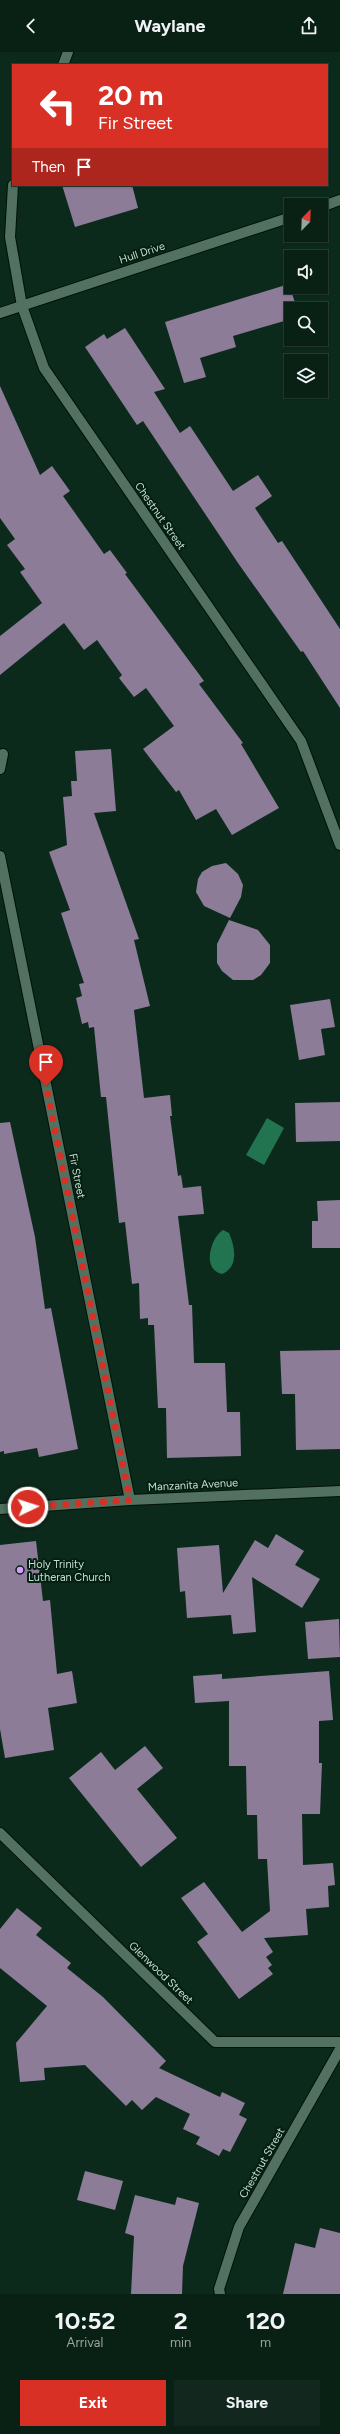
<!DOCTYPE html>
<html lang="en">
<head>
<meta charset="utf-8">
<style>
  :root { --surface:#092015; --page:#12281e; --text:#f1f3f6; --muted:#99a3a0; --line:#293e34; --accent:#d93025 }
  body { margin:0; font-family:Figtree,sans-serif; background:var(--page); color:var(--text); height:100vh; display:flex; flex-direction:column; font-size:15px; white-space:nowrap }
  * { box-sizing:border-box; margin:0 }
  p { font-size:13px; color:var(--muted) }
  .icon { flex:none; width:22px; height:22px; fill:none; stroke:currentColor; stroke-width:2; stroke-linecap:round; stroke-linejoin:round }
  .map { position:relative; height:2242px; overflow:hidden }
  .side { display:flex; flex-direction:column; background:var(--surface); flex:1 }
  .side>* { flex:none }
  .top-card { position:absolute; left:12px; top:12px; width:316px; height:122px; border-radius:0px; box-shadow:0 1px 3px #0004,0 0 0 1px var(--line); background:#d93025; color:#fff; overflow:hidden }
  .needle { width:26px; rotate:23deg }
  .buttons { position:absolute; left:284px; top:146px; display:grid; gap:8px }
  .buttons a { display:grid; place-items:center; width:44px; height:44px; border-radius:0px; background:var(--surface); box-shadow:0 1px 3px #0004,0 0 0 1px var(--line); font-size:20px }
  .pin { position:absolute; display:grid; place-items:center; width:34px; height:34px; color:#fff; margin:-41px -17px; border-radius:50% 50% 50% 0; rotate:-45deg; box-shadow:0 0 4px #0007 }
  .pin .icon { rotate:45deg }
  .me { position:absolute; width:44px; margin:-22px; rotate:86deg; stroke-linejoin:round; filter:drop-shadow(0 0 3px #0008) }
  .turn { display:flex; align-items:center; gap:14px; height:84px; padding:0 20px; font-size:18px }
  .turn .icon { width:52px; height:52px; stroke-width:2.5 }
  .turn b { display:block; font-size:28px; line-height:34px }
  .then { display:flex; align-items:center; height:38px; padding:0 20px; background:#0003; gap:8px; font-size:15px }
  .eta { display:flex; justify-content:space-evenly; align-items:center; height:68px; text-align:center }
  .eta b { font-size:24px; font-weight:700; line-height:28px }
  .cta { display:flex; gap:8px; margin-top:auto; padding:8px 20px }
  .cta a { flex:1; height:46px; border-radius:0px; background:var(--accent); color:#fff; font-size:16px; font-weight:700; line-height:46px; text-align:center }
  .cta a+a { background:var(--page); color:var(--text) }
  header { display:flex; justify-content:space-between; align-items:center; height:52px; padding:0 20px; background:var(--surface); font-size:18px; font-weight:700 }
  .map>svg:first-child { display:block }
  .water { fill:#227450 }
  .building { fill:#8c7c98 }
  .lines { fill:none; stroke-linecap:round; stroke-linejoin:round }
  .minor-casing { stroke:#001207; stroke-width:12 }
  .minor { stroke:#527160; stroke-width:10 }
  .route { stroke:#d93025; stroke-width:7; stroke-dasharray:0 12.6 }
  .poi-dot { fill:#d59cfb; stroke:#032013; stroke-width:1.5 }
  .labels { text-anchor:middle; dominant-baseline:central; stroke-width:4; stroke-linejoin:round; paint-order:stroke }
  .street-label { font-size:11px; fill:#cbdcd3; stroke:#032013 }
  .poi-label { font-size:11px; fill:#cbdcd3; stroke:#032013; text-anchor:start }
</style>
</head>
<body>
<header><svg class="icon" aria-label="back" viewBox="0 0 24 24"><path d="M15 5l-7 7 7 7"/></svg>Waylane<svg class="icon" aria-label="share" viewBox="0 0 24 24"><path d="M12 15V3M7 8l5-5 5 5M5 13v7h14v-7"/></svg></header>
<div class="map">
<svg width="340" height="2242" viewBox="0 0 340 2242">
  <rect width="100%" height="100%" fill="#0c2a1c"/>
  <g class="water">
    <polygon points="267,1066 284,1076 264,1113 246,1103"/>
    <path d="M223,1178L229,1181C235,1195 239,1215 222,1222C201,1217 211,1185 223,1178Z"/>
  </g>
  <g class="building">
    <polygon points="62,133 132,133 138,156 75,175"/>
    <polygon points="289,232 297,257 291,257 291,267 233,284 236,295 200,306 206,325 184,331 165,270"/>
    <polygon points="125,276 165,337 154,340 180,381 190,374 233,439 258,423 272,444 255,456 278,491 282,489 340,577 340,656 303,599 301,600 238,511 143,369 137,373 85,295 104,282 107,287"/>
    <polygon points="0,334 40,423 52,414 70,439 63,444 104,502 110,498 127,521 125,522 204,629 199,632 243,691 241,692 279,756 232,783 216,757 196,768 179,738 176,740 143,697 174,674 146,636 134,645 119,626 122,623 97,588 84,598 64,571 0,623 0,584 42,551 20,520 25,517 7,493 15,487 0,466"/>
    <polygon points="111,697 116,759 94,761 139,887 134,888 150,954 134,958 144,1046 170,1043 172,1064 170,1064 178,1124 181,1123 183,1136 201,1134 204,1162 178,1164 189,1253 192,1253 194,1311 225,1311 227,1360 240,1360 241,1404 167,1406 166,1356 158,1356 154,1273 148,1273 148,1266 140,1267 139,1231 132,1232 125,1170 119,1171 106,1045 101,1045 94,975 89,976 88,970 82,972 76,946 82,944 79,932 84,931 61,861 70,858 49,800 67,793 63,745 72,744 71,729 77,729 75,699"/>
    <polygon points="226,811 238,822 243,833 241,845 230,866 204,854 196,840 198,827 202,820 212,814"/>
    <polygon points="229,868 258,878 270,893 270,911 261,923 253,928 233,928 222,919 217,911 217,892"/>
    <polygon points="330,947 335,975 321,977 325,1003 299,1008 290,953"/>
    <polygon points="340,1050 340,1089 296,1090 295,1051"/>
    <polygon points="10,1070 35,1185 45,1257 51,1256 78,1397 39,1405 37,1396 4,1402 4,1399 0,1400 0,1071"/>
    <polygon points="340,1148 340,1196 312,1196 312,1169 318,1169 317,1149"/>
    <polygon points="340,1298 340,1397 296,1398 295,1342 282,1342 280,1299"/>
    <polygon points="276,1482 304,1499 295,1513 320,1527 302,1556 252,1525 256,1580 233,1582 231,1563 187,1566 185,1539 180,1540 177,1496 219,1493 223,1541 255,1488 268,1496"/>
    <polygon points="36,1489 43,1549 50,1548 57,1622 72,1619 77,1651 48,1656 54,1698 5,1706 0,1677 0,1493"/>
    <polygon points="339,1567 340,1605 308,1607 305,1570"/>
    <polygon points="329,1619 333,1668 319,1669 319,1711 322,1711 320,1762 302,1762 303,1813 333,1811 335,1833 328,1834 329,1855 306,1857 308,1883 264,1886 273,1900 266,1905 272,1913 268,1916 273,1922 239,1947 197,1890 208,1882 181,1846 204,1830 242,1880 270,1859 267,1807 258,1807 257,1763 247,1763 246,1714 229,1714 229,1649 195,1651 193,1624 222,1622 222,1627"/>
    <polygon points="145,1694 163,1716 137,1737 177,1786 141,1815 69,1726 101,1700 115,1718"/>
    <polygon points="17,1856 42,1876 36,1883 71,1911 67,1916 103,1945 166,2009 159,2016 220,2045 222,2040 245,2051 239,2063 247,2067 230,2100 223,2097 219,2104 196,2092 200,2085 183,2077 190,2062 156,2045 142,2058 132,2048 126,2054 85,2013 44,2016 45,2028 20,2030 16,1991 47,1954 0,1916 0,1877"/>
    <polygon points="85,2119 123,2129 115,2158 77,2148"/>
    <polygon points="135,2143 175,2153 177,2145 199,2151 183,2214 182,2242 131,2242 134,2184 125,2181"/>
    <polygon points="320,2176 340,2181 340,2242 283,2242 295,2191 315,2196"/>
  </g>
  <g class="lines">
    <defs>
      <g id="minor">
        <polyline points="63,13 68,0"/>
        <polyline points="13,133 10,185 22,254 44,316 301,689 340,793"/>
        <polyline points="321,155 340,148"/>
        <polyline points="0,261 291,165"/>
        <polyline points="0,717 3,702"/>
        <polyline points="0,804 130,1448"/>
        <polyline points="0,1457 130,1448 340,1439"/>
        <polyline points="0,1781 215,1990 340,1990"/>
        <polyline points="220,2242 219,2237 239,2175 340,1997"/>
      </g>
    </defs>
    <use href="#minor" class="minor-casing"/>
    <use href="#minor" class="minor"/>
  </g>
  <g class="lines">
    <polyline class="route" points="28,1455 130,1448 46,1034"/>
  </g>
  <circle class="poi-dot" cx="20" cy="1518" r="4"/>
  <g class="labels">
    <g class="street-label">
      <text transform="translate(142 201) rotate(-18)">Hull Drive</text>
      <text transform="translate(160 464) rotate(55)">Chestnut Street</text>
      <text transform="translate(77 1124) rotate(79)">Fir Street</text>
      <text transform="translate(193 1433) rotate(-3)">Manzanita Avenue</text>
      <text transform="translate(161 1921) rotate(44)">Glenwood Street</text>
      <text transform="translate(262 2111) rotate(-60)">Chestnut Street</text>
    </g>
    <g class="poi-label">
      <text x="28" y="1512">Holy Trinity<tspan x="28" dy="13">Lutheran Church</tspan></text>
    </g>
  </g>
</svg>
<div class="buttons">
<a><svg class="needle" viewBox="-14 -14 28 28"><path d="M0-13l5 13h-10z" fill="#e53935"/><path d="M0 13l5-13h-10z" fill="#99a3a0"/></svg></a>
<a><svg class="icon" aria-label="sound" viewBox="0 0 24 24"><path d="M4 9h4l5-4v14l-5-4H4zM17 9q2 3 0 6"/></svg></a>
<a><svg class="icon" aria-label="search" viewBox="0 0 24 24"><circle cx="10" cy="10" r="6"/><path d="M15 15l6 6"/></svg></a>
<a><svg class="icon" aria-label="layers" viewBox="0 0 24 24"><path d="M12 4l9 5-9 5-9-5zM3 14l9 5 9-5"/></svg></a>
</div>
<div class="pin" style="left:46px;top:1034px;background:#d93025"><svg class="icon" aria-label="arrive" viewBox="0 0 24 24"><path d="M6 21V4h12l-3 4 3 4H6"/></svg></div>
<svg class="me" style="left:28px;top:1455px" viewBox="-20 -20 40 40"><circle r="17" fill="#d93025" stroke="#fff" stroke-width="3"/><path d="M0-11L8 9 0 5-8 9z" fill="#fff"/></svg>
<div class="top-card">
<div class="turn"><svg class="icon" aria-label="left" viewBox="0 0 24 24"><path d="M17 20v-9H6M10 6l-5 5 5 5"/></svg><div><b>20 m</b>Fir Street</div></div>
<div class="then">Then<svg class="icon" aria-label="arrive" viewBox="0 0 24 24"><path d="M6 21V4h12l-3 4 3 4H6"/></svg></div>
</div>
</div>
<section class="side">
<div class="eta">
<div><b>10:52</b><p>Arrival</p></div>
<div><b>2</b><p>min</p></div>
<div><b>120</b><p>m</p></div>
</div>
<div class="cta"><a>Exit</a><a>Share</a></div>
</section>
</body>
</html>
